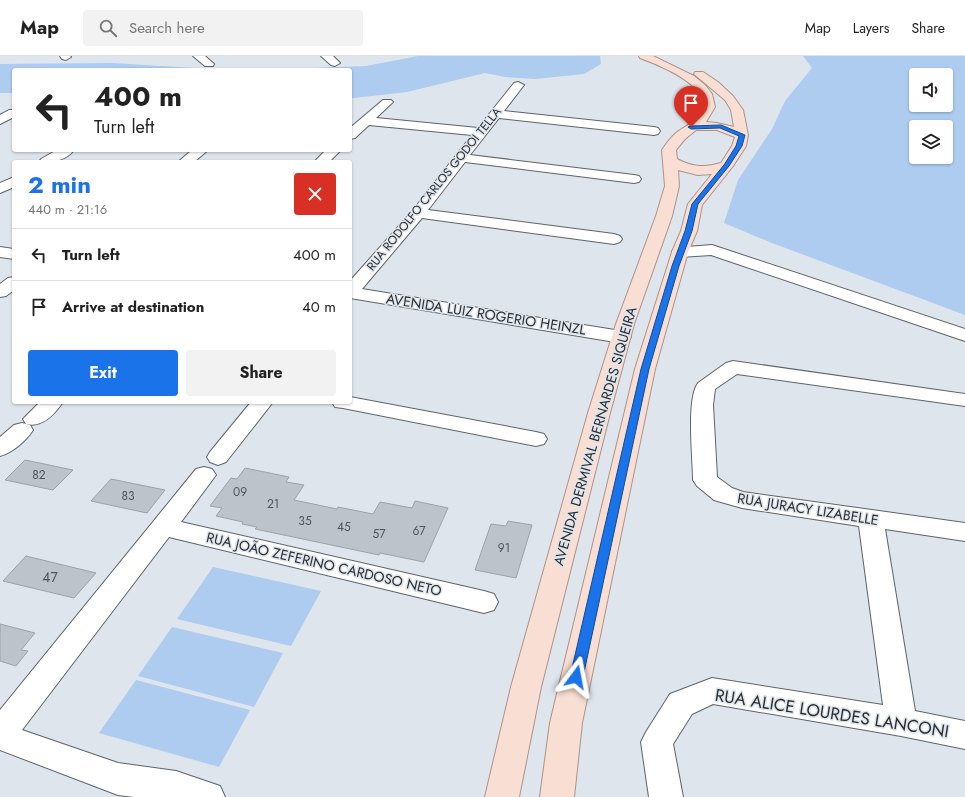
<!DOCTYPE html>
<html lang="en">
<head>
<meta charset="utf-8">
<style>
  :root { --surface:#fff; --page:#f2f2f2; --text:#222; --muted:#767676; --line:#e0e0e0; --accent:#1a73e8 }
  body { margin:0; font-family:Jost,sans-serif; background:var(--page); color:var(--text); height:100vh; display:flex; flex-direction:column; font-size:15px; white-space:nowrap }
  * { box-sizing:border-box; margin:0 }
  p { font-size:13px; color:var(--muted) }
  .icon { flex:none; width:22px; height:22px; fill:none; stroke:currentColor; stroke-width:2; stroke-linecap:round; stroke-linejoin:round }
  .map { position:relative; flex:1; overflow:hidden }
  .sheet { position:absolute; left:12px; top:104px; width:340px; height:244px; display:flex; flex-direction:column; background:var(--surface); border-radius:4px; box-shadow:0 1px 3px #0004 }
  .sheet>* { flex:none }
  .hud { position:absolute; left:12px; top:12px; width:340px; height:84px; border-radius:4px; box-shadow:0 1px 3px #0004; background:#fff; color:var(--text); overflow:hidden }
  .fabs { position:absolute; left:909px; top:12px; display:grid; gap:8px }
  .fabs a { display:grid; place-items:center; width:44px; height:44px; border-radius:4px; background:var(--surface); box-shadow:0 1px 3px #0004; font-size:20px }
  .pin { position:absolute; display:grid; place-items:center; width:34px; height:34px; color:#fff; margin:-41px -17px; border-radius:50% 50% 50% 0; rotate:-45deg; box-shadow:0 0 4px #0007 }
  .pin .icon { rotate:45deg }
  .me { position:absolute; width:44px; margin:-22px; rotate:13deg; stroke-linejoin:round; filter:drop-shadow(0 0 3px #0008) }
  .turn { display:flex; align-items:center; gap:14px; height:84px; padding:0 16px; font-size:18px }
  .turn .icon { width:52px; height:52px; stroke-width:2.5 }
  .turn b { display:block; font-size:28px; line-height:34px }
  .round { display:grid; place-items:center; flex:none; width:42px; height:42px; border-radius:4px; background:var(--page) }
  .head { display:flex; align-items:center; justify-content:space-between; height:68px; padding:0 16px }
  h1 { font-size:24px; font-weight:700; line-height:30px; color:var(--accent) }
  .action { display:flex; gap:8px; margin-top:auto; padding:8px 16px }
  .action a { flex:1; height:46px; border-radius:4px; background:var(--accent); color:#fff; font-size:16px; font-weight:700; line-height:46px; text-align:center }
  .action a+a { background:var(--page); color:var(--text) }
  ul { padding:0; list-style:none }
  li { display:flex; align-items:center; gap:12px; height:52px; padding:0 16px; border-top:1px solid var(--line) }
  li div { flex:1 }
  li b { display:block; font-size:15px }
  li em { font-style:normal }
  header { display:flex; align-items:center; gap:24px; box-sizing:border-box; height:56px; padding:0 20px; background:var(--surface); border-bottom:1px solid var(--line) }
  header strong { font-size:19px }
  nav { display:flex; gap:22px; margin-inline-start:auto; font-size:14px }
  .search { width:280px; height:36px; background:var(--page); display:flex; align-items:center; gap:10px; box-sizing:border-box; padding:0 14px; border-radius:4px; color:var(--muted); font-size:15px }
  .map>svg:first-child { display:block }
  .green { fill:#adccf0; fill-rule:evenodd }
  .building { fill:#bcc3cb; stroke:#9ca2aa }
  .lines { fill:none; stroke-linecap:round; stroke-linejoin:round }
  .minor-casing { stroke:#5e636a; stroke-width:2 }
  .major-casing { stroke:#ae9288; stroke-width:2 }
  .minor { fill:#fff; fill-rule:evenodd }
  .major { fill:#f8ded3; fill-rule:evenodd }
  .route { fill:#1a73e8; stroke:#114b97 }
  .labels { text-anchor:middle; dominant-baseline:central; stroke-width:3; stroke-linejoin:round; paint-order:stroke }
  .far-street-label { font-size:12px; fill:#2c2f32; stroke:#dee5ed }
  .number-label { font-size:12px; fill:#505458 }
  .street-label { font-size:14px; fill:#2c2f32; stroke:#dee5ed }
  .near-number-label { font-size:14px; fill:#505458 }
  .near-street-label { font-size:17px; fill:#2c2f32; stroke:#dee5ed }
</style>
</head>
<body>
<header>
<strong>Map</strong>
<div class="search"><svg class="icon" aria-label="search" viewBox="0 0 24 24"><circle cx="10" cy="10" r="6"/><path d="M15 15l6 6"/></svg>Search here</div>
<nav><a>Map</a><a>Layers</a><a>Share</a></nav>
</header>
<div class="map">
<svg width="965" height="741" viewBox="0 0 965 741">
  <rect width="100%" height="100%" fill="#dee5ed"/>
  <g class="green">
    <polygon points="418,0 600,0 601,8 584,18 535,23 505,21 485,17 407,36 354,42 350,42 350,14 14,14 14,37 0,37 0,8 112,7 226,14 288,13 366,10"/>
    <path d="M803,0H965V259L772,187L724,167L738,124L772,73L785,45L812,12ZM916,19H946V49H916ZM916,71H946V101H916Z"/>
    <polygon points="213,511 321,535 291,590 177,563"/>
    <polygon points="172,571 283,597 254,651 138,620"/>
    <polygon points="136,624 250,654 219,711 99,677"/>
  </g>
  <g class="building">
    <polygon points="25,404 73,414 53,434 5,424"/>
    <polygon points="245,412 289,421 286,426 304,429 294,444 337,453 338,451 373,458 380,446 412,452 415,445 448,452 424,506 380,497 379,499 255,473 257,471 242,468 243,466 216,460 222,452 210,450 231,422 237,423"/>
    <polygon points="111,423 165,434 147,457 91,445"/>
    <polygon points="508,465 532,469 516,522 475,514 491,468 506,470"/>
    <polygon points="26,500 96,517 74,542 3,525"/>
    <polygon points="0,568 35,577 21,594 28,595 16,610 0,605"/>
  </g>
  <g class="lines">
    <defs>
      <g id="minor">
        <polygon points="60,0 70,0 71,1 66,4 62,3"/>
        <polygon points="193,0 205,0 214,8 213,10 205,10"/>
        <polygon points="321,0 333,0 340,7 335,10 331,9"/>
        <polygon points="518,26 524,29 504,55 654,71 658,72 660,75 658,78 654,79 499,62 470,99 634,119 639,120 641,123 639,126 634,127 465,106 428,154 614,178 620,180 622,183 620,186 614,188 422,162 362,233 621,275 628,277 631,281 628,285 621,287 350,242 350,225 413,154 472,79 369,69 355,82 350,83 350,72 383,44 391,44 393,46 376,62 478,72 514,27"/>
        <polygon points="9,54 14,54 14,61 0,68 0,59"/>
        <path d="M57,94H74C66,105 52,106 39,106L41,103Z"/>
        <polygon points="192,94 208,94 194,106 178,106"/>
        <polygon points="326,94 341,94 329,106 314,106"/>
        <polygon points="14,121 14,131 0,137 0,127"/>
        <polygon points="712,189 965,273 965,285 711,199 680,201 674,200 672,196 674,192"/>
        <polygon points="0,191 14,193 14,203 0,201"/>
        <polygon points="14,221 14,234 6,240 0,241 0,228 8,222"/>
        <path d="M733,305L965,338V350L737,318L715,333L713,349L717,421L732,432L743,436L965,467V485L885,473L915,655L965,665V693L901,680L713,648L692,658L673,688L683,741H649L641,686L646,676L670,638L712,622L883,649L859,470L742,452L714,444L697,430L693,424C693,402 686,343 698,327L726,307Z"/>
        <polygon points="350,341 536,376 544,378 547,383 544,388 536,390 343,352 335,351 332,346 350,346"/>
        <path d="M40,346H63C54,359 42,372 26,368L23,363Z"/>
        <polygon points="251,346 273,346 226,406 218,409 210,406 207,401 210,396"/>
        <path d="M22,367L30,369L33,374C26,385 12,397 0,400V381L14,369Z"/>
        <polygon points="204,411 212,413 216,419 181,466 484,535 494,538 498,546 494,554 484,557 169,481 22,674 118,707 176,715 220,730 225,741 134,741 118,739 0,694 0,654 196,413"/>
      </g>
      <path id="major" d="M639,0H653L694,20L705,29L712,38L715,51L706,66L717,67L734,71L731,54L725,44L694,18L695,16H703L718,26L733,40L743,54L748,79L746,90L733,110L702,149L697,175L688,196L655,313L582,667L574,741H540L550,667L635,313L672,196L681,175L688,148L712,118L698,119L678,114L679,130L672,160L634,268L610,357L541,631L519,741H485L511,631L588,357L616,268L656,160L665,130L662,94C666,88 670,82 676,77C683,71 692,68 698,61C721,33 659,9 640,2ZM696,74H717L735,81L732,90L721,107C704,112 692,111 677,103L676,94L685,83Z"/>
    </defs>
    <use href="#minor" class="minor-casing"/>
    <use href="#major" class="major-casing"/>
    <use href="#minor" class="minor"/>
    <use href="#major" class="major"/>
  </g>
  <polygon class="route" points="721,69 745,79 742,90 729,110 698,148 692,175 679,210 649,313 583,621 581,625 576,626 572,625 570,621 641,313 672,210 685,175 692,148 724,109 736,90 739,80 720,72 691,73 688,71 691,70"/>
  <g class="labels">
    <g class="far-street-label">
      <text transform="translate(434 133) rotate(-51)">RUA RODOLFO CARLOS GODOI TELLA</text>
    </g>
    <g class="number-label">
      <text x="39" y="419">82</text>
      <text x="240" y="436">09</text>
      <text x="128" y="440">83</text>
      <text x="273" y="448">21</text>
      <text x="305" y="465">35</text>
      <text x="344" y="471">45</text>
      <text x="419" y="475">67</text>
      <text x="379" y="478">57</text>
      <text x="504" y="492">91</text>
    </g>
    <g class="street-label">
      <text transform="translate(486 258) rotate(9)">AVENIDA LUIZ ROGERIO HEINZL</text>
      <text transform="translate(595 380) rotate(-74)">AVENIDA DERMIVAL BERNARDES SIQUEIRA</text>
      <text transform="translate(808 453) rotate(9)">RUA JURACY LIZABELLE</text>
      <text transform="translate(324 508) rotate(13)">RUA JOÃO ZEFERINO CARDOSO NETO</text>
    </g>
    <g class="near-number-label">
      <text x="50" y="521">47</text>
    </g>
    <g class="near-street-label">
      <text transform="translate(832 657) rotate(9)">RUA ALICE LOURDES LANCONI</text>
    </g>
  </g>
</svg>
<div class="fabs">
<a><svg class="icon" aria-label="sound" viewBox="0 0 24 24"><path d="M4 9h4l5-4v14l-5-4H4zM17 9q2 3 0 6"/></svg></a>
<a><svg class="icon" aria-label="layers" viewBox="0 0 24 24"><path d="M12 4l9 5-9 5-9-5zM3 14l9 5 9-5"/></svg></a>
</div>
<div class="pin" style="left:691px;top:71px;background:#d93025"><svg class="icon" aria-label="arrive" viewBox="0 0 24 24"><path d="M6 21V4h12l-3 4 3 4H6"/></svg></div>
<svg class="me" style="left:576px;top:621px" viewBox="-20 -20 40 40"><path d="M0-17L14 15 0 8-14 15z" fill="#1a73e8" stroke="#fff" stroke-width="4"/></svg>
<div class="hud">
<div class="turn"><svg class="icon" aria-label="left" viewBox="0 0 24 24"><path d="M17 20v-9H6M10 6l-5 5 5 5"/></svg><div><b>400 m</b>Turn left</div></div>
</div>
<section class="sheet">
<div class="head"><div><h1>2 min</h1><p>440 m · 21:16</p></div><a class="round" style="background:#d93025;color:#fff"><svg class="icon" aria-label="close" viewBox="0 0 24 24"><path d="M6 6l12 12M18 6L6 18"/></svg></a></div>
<ul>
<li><svg class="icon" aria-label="left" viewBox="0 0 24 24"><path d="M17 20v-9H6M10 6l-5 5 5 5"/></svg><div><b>Turn left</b></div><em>400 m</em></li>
<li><svg class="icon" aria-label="arrive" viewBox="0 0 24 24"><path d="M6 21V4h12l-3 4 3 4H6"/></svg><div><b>Arrive at destination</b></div><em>40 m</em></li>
</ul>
<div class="action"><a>Exit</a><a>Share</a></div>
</section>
</div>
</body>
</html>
